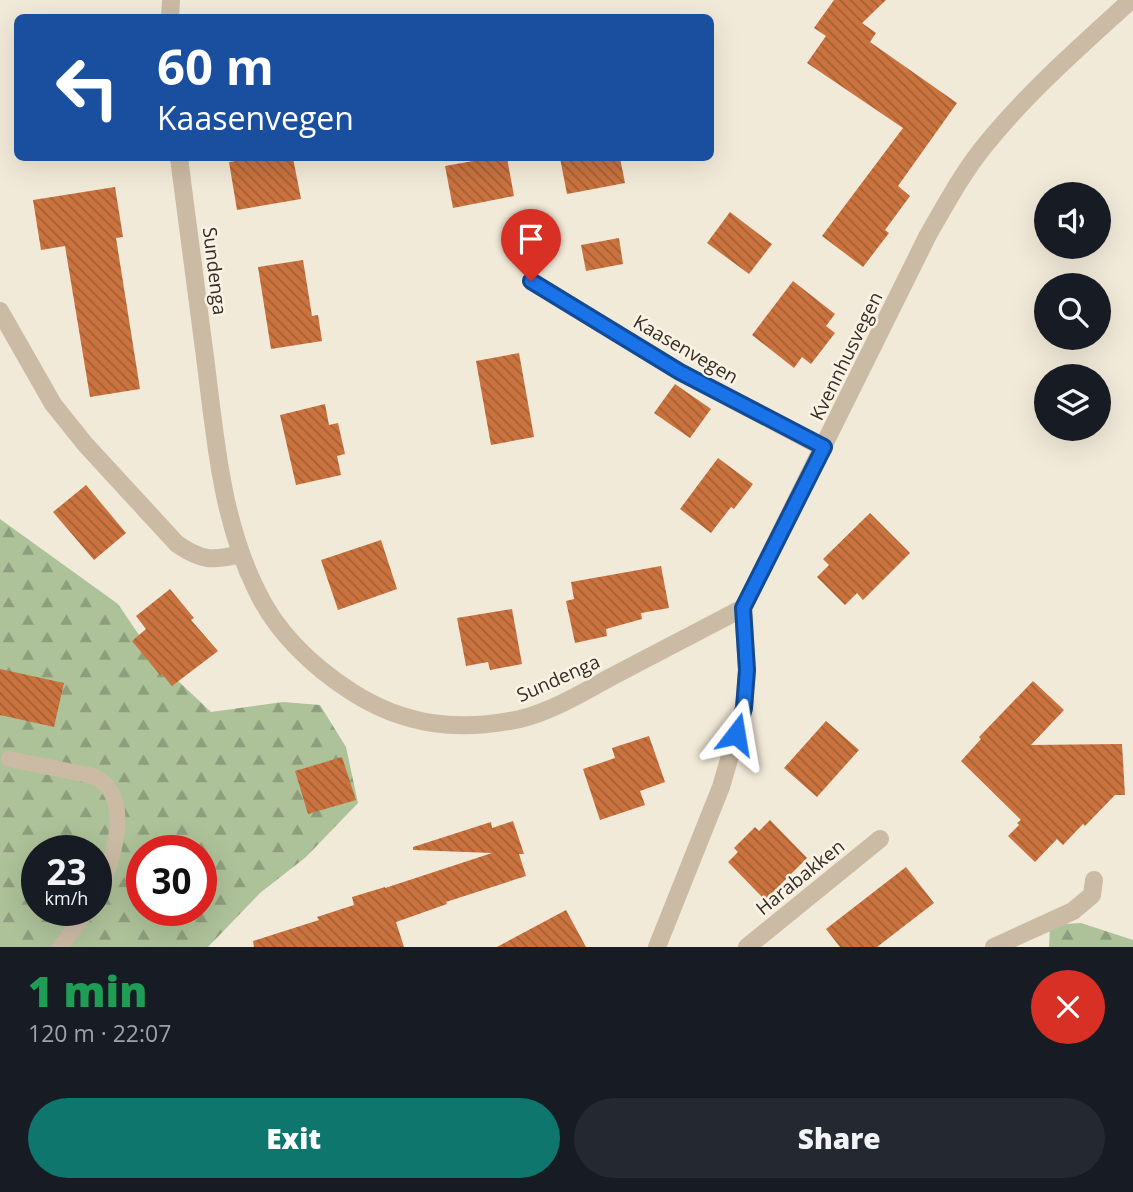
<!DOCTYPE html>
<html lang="en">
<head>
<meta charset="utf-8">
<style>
  :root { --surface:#171b24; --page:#242831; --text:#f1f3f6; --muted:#9ea1a6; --accent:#0f766e }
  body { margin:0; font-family:"Open Sans",sans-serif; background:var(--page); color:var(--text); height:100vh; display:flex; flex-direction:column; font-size:26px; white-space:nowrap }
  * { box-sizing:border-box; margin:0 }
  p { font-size:23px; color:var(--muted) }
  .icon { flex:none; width:38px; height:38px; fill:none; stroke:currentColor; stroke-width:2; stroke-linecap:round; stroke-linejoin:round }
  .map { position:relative; height:947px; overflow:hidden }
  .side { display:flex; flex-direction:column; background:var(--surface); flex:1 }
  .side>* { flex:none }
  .banner { position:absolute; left:14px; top:14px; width:700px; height:147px; border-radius:10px; box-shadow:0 7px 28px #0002; background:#1a4fa0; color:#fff; overflow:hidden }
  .fabs { position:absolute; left:1034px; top:182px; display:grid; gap:14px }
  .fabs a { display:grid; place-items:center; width:77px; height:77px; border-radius:50%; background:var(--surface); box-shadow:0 7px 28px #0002; font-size:35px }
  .speed { position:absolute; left:21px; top:835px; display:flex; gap:14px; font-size:35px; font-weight:700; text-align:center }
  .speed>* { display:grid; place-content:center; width:91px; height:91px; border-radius:50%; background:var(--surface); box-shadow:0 7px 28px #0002; line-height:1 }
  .speed small { font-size:18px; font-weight:400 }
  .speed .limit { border:10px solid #d22; background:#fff; color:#111 }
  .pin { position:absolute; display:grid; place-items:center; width:60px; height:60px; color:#fff; margin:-72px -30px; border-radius:50% 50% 50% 0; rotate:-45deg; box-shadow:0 0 7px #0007 }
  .pin .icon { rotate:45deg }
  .me { position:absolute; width:77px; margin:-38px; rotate:14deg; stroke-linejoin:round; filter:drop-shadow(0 0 5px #0008) }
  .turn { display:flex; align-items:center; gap:24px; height:147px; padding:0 28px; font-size:32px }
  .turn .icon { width:91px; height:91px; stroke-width:2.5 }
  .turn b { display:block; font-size:49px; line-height:60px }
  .round { display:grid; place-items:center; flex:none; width:74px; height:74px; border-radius:37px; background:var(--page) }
  .head { display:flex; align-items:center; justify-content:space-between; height:119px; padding:0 28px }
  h1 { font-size:42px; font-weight:800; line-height:52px; color:#1e9e55 }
  .action { display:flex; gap:14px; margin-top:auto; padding:14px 28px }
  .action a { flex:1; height:80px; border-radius:42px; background:var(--accent); color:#fff; font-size:28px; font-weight:800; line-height:80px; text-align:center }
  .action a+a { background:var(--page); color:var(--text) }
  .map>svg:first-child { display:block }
  .forest { fill:url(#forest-firs); fill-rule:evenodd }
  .building { fill:url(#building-back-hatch) }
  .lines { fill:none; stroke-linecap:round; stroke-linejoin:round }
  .lane { stroke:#cbbba5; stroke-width:16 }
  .street { stroke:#cbbba5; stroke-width:18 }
  .route-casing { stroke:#114b97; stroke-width:18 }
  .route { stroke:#1a73e8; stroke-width:12 }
  .labels { text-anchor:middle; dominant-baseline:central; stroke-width:5; stroke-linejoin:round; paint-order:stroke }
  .street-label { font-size:19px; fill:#362d26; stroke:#faf3e5 }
</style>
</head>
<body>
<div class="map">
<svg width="1133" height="947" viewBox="0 0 1133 947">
  <defs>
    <pattern id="forest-firs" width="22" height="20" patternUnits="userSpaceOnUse" patternTransform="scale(1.75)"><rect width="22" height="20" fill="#aec299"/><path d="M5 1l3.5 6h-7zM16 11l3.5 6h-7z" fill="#8e9e7d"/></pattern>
    <pattern id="building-back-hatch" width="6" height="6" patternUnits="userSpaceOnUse" patternTransform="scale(1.75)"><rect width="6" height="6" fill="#ca733f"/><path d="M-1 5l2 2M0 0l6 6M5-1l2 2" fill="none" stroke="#a55f35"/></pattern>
  </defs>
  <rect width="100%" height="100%" fill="#f2ead9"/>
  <g class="forest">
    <path d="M0,519L118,604L156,660L211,712L283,702L320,705L346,747L358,803L306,857L260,893L208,947H0ZM37,850H96V910H37ZM142,850H201V910H142Z"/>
    <polygon points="1081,923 1133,940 1133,947 1049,947 1050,925"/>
  </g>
  <g class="building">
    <polygon points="834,0 886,0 862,23 876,33 870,42 957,103 898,186 910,196 885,230 889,233 863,267 822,236 903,128 807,63 826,36 814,28"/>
    <polygon points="256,158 293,158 301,199 237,210 229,162"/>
    <polygon points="473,158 507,158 514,196 453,208 445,166 473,161"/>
    <polygon points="560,158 620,158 625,183 567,194"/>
    <polygon points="115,187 123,237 116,238 140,389 90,397 65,246 41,250 33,200"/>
    <polygon points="730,212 772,244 749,274 707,243"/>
    <polygon points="619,238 623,264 586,271 581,245"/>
    <polygon points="303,260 312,316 318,315 322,341 271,349 258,267"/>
    <polygon points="793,281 835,314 826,326 835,333 811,364 802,357 794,368 752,335"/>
    <polygon points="519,353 534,437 491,445 476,361"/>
    <polygon points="675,384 711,409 690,438 654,413"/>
    <polygon points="325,404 329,425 338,423 345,454 337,456 341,475 296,485 280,415"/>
    <polygon points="718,458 753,484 734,509 731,507 711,533 680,509"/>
    <polygon points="86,485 126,533 94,560 53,512"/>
    <polygon points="870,513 910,553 863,600 857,593 845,605 817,577 829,565 823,559"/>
    <polygon points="381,540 397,589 338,610 321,560"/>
    <polygon points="661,566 669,608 641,613 642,619 606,629 607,636 575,643 566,601 574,599 571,582"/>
    <polygon points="170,589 194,618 191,620 218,651 172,686 162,674 160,675 132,641 146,629 136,616"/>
    <polygon points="512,609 522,664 490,670 488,662 466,666 457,618"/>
    <polygon points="0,669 64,683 54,727 0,715"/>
    <polygon points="1033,681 1064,710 1031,745 1122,744 1125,795 1115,795 1085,826 1083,824 1063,845 1057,839 1035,862 1008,836 1019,825 1017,823 1021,820 961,761 981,739 979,737"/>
    <polygon points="826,721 859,750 817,797 784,768"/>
    <polygon points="649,736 665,782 640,791 645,805 600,820 583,769 615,758 612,748"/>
    <polygon points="342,757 356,800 308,814 295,771"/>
    <polygon points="770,820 807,858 765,900 728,862 738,852 734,848 755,827 759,831"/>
    <polygon points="513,821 524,854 519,854 526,876 446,902 447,904 396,922 404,947 254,947 253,941 319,920 317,917 354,905 352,897 385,887 385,888 492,853 413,850 413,847 491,822 492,828"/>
    <polygon points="906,867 934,903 877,947 840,947 826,929"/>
    <polygon points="566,910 586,947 497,947"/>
  </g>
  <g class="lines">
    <g class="lane">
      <path d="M9,759C29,763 49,767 68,771C77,773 88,774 95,777C136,797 111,868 96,898"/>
      <polyline points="60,947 88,910"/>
    </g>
    <g class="street">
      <polyline points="170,18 171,0"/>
      <path d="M179,158C188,229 198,301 207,373C216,446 223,522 256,589C276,632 313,667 352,692C405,726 459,732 520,719C552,711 582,693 611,677C655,654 699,631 743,608"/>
      <polyline points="531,281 680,372 824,448"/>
      <path d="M0,311L53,404L85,444L177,544C202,561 212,561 241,554"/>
      <path d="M657,947L721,787L744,708L747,670L743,608L928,235C946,204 963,172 986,144C1029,91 1081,46 1131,0"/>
      <polyline points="747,947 880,839"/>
      <polyline points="994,947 1073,911 1092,895 1094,880"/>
    </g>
  </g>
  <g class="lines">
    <defs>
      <polyline id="route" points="531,281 680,372 824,447 743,608 747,670 744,708 736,734"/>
    </defs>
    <use href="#route" class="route-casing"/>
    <use href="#route" class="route"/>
  </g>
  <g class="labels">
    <g class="street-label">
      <text transform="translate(215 271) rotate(83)">Sundenga</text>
      <text transform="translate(686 349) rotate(30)">Kaasenvegen</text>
      <text transform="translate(846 356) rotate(-64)">Kvennhusvegen</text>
      <text transform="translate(558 678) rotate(-24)">Sundenga</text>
      <text transform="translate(800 877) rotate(-39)">Harabakken</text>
    </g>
  </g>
</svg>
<div class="fabs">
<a><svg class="icon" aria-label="sound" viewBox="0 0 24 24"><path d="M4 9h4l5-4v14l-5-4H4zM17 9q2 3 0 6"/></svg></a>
<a><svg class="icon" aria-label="search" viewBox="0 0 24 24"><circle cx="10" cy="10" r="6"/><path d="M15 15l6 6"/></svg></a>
<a><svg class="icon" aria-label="layers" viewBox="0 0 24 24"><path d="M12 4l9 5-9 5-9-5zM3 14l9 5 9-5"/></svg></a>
</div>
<div class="speed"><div>23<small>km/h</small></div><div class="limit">30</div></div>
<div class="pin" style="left:531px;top:281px;background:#d93025"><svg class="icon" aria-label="arrive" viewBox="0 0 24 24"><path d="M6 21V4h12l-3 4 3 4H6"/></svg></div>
<svg class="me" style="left:736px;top:734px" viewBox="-20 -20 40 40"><path d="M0-17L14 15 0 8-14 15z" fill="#1a73e8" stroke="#fff" stroke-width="4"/></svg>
<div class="banner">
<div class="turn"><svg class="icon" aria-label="left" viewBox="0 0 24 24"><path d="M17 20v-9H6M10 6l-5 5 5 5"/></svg><div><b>60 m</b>Kaasenvegen</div></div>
</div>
</div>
<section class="side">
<div class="head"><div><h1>1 min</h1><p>120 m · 22:07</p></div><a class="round" style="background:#d93025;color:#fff"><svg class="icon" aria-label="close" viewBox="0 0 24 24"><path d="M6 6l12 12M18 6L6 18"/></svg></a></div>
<div class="action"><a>Exit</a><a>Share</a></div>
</section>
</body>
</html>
